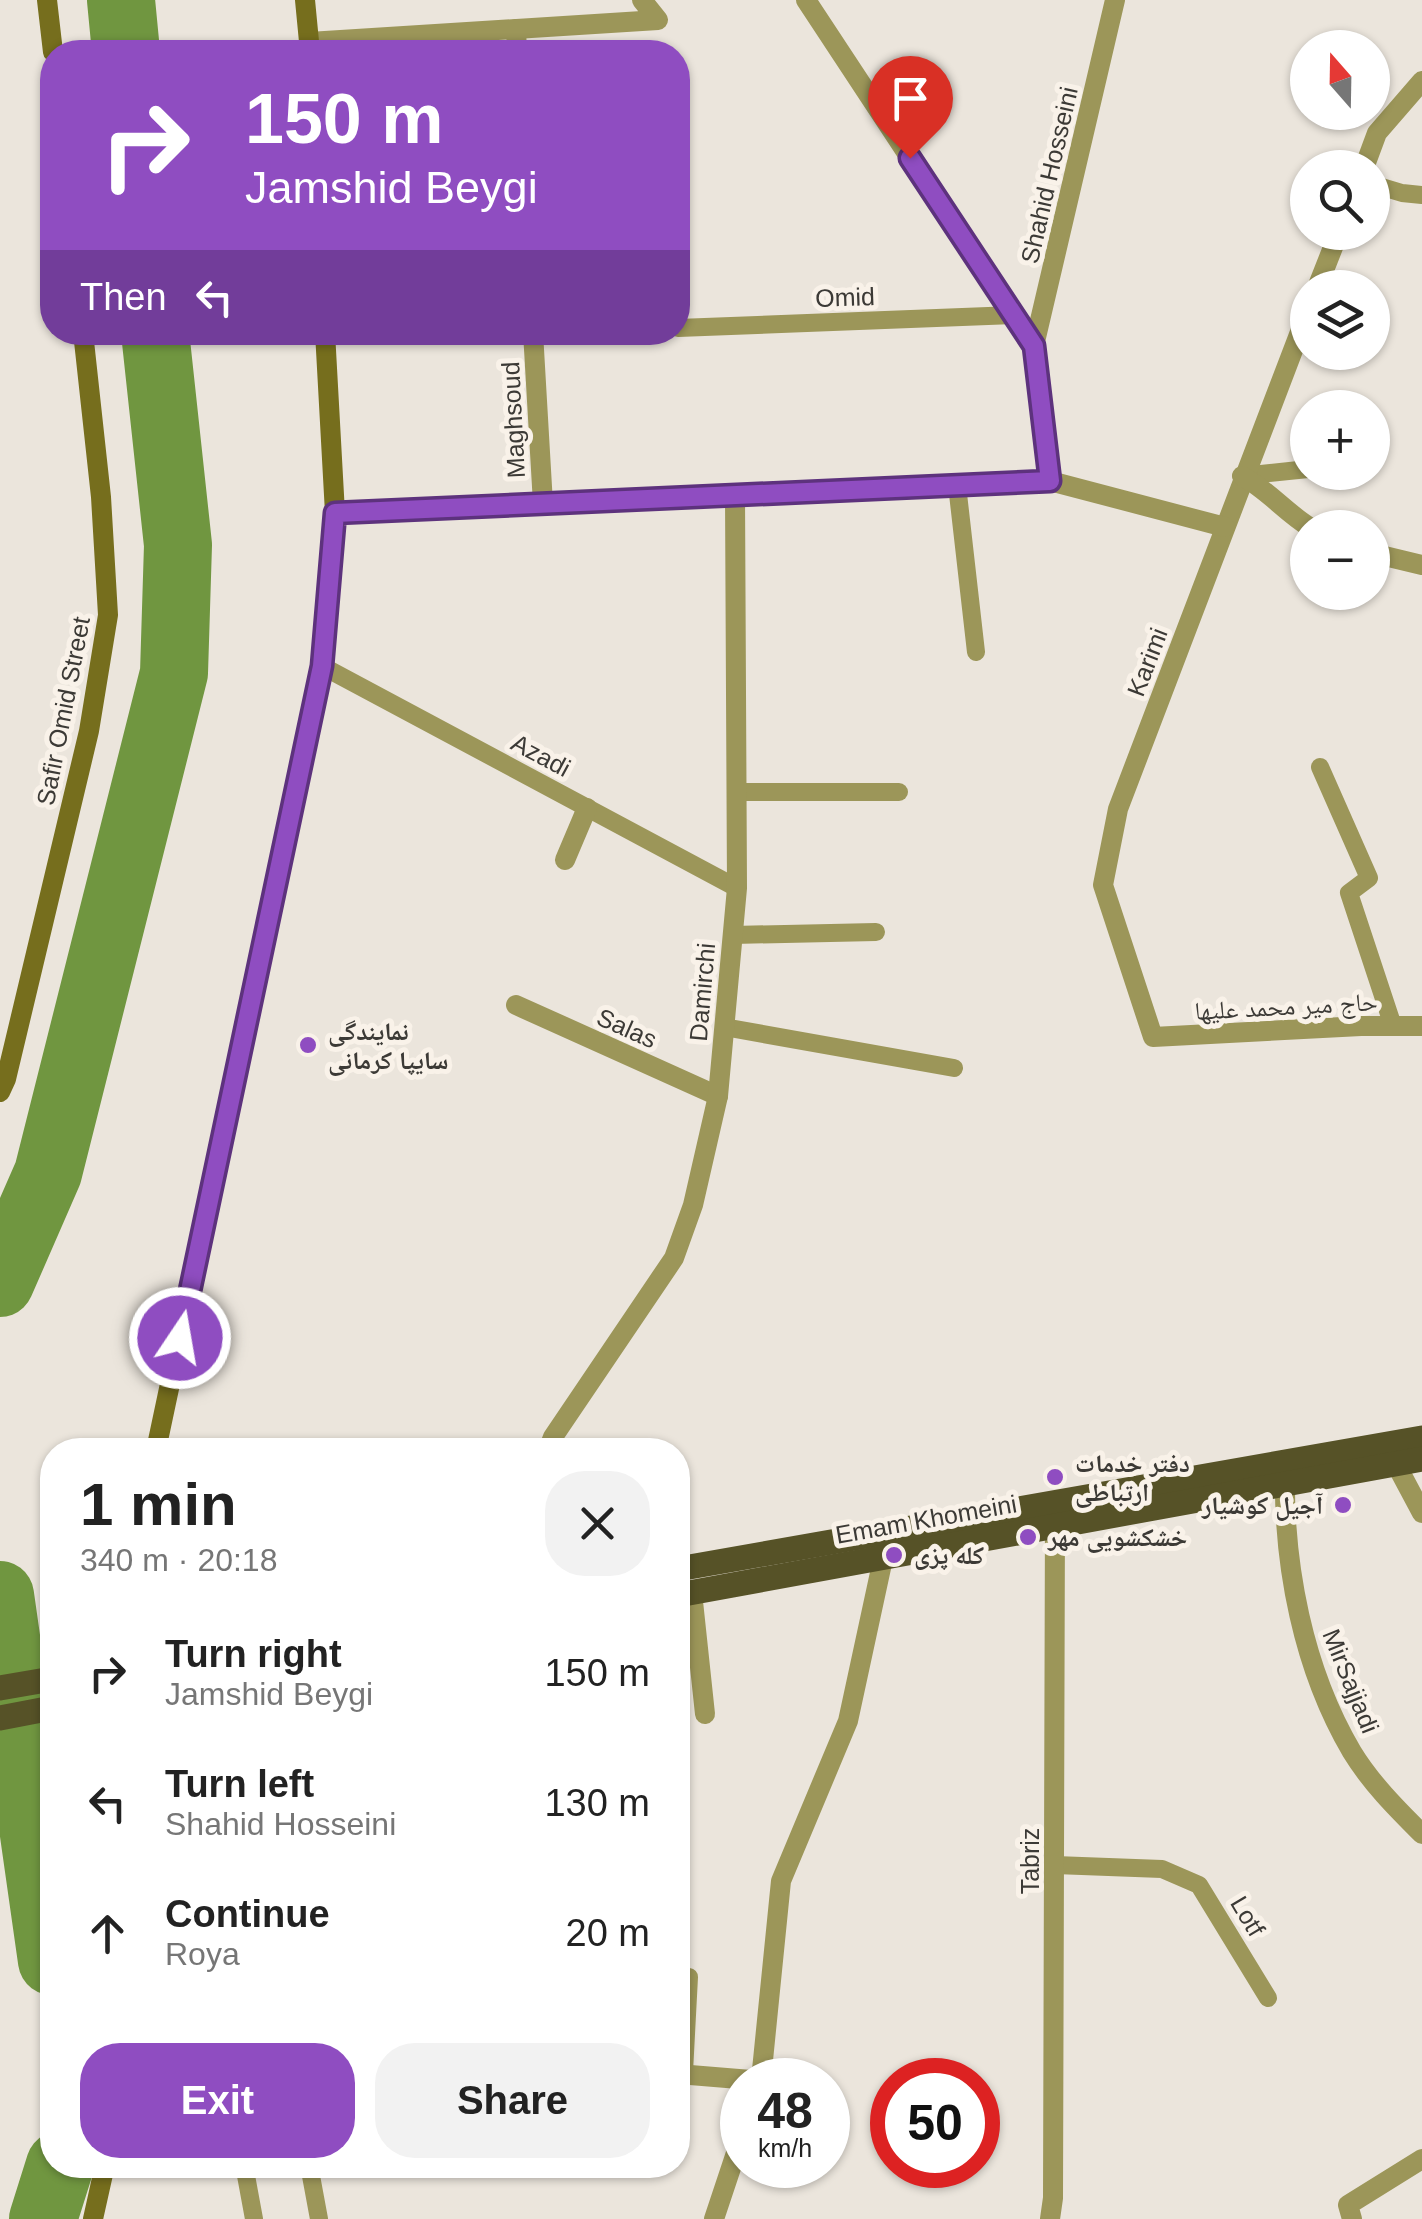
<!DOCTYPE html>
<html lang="en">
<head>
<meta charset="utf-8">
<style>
  :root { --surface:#fff; --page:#f2f2f2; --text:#222; --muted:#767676; --accent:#8f4dc1 }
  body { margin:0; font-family:Arial,"Noto Naskh Arabic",sans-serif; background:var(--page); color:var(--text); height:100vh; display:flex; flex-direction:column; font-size:38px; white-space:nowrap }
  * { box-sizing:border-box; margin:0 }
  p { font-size:32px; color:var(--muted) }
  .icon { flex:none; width:55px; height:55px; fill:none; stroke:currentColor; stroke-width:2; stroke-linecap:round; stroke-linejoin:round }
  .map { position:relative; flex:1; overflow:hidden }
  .drawer { position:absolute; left:40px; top:1438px; width:650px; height:740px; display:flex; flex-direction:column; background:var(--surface); border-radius:40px; box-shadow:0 2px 8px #0004 }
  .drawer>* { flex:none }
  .top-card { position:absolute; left:40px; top:40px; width:650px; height:305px; border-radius:40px; box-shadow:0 2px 8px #0004; background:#8f4dc1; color:#fff; overflow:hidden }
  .needle { width:65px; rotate:340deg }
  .fabs { position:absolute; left:1290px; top:30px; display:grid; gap:20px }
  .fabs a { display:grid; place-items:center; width:100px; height:100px; border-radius:50%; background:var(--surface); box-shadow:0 2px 8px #0004; font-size:50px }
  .speed { position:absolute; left:720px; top:2058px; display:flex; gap:20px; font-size:50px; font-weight:700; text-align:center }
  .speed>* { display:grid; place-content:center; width:130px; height:130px; border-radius:50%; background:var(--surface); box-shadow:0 2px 8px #0004; line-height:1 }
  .speed small { font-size:25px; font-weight:400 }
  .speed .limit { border:15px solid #d22; background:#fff; color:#111 }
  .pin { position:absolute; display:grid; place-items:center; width:85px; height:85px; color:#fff; margin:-102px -42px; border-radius:50% 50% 50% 0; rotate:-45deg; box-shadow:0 0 10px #0007 }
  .pin .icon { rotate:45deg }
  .me { position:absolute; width:110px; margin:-55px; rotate:12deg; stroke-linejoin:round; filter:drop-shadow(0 0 8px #0008) }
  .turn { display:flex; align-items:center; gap:35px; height:210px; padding:0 40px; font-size:45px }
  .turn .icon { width:130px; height:130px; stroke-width:2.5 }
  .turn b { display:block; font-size:70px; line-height:85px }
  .then { display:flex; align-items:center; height:95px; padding:0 40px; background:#0003; gap:20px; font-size:38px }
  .round { display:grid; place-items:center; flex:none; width:105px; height:105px; border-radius:40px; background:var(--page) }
  .overview { display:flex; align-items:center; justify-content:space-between; height:170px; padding:0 40px }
  h1 { font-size:60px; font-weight:600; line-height:75px }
  .action { display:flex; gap:20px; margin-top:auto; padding:20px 40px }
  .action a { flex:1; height:115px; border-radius:40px; background:var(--accent); color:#fff; font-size:40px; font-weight:600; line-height:115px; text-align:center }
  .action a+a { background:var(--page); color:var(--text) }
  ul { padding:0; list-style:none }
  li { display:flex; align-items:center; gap:30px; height:130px; padding:0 40px }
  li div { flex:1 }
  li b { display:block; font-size:38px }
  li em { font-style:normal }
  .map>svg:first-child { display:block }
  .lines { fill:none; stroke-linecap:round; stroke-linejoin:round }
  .river { stroke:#709640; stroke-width:68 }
  .service { stroke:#9c9659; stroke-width:18 }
  .minor { stroke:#9c9659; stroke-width:20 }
  .tertiary { stroke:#9c9659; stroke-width:20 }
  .secondary { stroke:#766e1d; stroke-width:20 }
  .primary { stroke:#565227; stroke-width:25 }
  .route-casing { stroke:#5d327d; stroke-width:25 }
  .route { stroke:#8f4dc1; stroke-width:18 }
  .poi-dot { fill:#8f4dc1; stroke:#f9f2e9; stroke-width:4 }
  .labels { text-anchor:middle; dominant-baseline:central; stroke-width:10; stroke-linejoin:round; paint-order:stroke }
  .street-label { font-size:25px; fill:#3c3a36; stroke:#f9f2e9 }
  .poi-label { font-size:25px; font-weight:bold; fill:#3c3a36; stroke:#f9f2e9; text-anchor:start }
</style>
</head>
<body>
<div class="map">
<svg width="1422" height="2219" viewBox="0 0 1422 2219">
  <rect width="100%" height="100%" fill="#ebe5dc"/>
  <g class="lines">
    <g class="river">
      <polyline points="121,0 126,52"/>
      <polyline points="0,1283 48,1173 174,673 178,545 155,332"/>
      <polyline points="0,1595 52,1961"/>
      <polyline points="43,2219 60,2165"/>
    </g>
    <g class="service">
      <polyline points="1372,184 1402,193 1422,195"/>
      <polyline points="678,328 1014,315"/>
      <polyline points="533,333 555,332"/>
      <polyline points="1372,452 1379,450"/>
      <polyline points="1242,476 1308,469"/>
      <polyline points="957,485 976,652"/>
      <polyline points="322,666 737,888"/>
      <polyline points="1320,767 1369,878 1349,893 1393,1026"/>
      <polyline points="736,792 899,792"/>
      <polyline points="733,935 876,932"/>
      <polyline points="724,1027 954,1068"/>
      <polyline points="1055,1865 1162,1869 1199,1885 1268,1998"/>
      <polyline points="678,1976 689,1977 684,2072"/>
      <polyline points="247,2165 245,2170 254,2219"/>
      <polyline points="309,2165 319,2219"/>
    </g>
    <g class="minor">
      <polyline points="806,0 1034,346"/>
      <polyline points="516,29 517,52"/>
      <polyline points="309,42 658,20 642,0"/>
      <polyline points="1364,168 1377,133 1422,81"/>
      <polyline points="1317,288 1339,232"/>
      <polyline points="1308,311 1118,809 1103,885 1153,1037 1361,1026 1422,1026"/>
      <polyline points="533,332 543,504"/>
      <path d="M1242,476C1268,490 1286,513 1311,528"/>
      <polyline points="335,513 1050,481 1225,527"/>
      <polyline points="1372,553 1422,565"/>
      <polyline points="565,860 587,808"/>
      <polyline points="516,1005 718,1096"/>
      <polyline points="548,1450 553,1437 674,1258 693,1205 718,1096 737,888 735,495"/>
      <polyline points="1390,1453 1422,1513"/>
      <path d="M1285,1469C1283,1565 1303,1669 1352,1752C1371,1783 1396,1808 1422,1834"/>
      <polyline points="692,1592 705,1714"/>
      <polyline points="678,2074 751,2080"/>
      <polyline points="761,2080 781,1881 848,1721 886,1545"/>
      <polyline points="714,2219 742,2135"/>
      <polyline points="1352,2219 1348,2205 1422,2159"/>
    </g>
    <g class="tertiary">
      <polyline points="1050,481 1034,346 1115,0"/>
      <polyline points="1050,2219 1053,2198 1055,1511"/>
    </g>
    <g class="secondary">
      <polyline points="47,0 53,52"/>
      <polyline points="305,0 310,52"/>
      <polyline points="0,1092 6,1079 89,731 108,615 101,497 83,332"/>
      <polyline points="156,1450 322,666 335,513 325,332"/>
      <polyline points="93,2219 105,2165"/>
    </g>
    <g class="primary">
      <polyline points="678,1569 1422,1438"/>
      <polyline points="678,1595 1422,1459"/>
      <polyline points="0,1688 52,1679"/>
      <polyline points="0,1718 52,1708"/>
    </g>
  </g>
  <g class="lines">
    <defs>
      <polyline id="route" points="180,1338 322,666 335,513 1050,481 1034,346 910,158"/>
    </defs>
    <use href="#route" class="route-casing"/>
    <use href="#route" class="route"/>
  </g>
  <g class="poi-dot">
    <circle cx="308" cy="1045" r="10"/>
    <circle cx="1055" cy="1477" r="10"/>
    <circle cx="1343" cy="1505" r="10"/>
    <circle cx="1028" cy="1537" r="10"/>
    <circle cx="894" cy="1555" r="10"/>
  </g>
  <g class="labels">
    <g class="street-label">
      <text transform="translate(1049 175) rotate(-77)">Shahid Hosseini</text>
      <text transform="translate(845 297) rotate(-2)">Omid</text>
      <text transform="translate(513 420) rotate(-93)">Maghsoud</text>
      <text transform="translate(1147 662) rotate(-69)">Karimi</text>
      <text transform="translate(63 711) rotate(-79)">Safir Omid Street</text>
      <text transform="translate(541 755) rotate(28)">Azadi</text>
      <text transform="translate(702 992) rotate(-85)">Damirchi</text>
      <text transform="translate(1286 1006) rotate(-3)">حاج میر محمد علیها</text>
      <text transform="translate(627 1028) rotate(24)">Salas</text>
      <text transform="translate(926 1519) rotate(-10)">Emam Khomeini</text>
      <text transform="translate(1351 1681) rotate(68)">MirSajjadi</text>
      <text transform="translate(1030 1861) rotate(-90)">Tabriz</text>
      <text transform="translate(1248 1916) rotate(59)">Lotf</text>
    </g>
    <g class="poi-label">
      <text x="328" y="1031">نمایندگی<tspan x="328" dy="29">سایپا کرمانی</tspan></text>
      <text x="1075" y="1463">دفتر خدمات<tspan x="1075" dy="29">ارتباطی</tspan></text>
      <text x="1323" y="1505" text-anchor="end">آجیل کوشیار</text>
      <text x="1048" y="1537">خشکشویی مهر</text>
      <text x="914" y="1555">کله پزی</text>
    </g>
  </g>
</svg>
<div class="fabs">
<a><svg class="needle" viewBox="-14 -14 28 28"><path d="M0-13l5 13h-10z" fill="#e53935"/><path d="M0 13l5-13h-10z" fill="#767676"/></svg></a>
<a><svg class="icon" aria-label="search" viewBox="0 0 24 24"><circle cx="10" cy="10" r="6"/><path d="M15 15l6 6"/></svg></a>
<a><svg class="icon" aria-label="layers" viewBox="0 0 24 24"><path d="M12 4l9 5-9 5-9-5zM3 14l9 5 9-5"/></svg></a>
<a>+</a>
<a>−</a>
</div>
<div class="speed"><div>48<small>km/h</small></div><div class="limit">50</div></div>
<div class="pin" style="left:910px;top:158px;background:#d93025"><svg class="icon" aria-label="arrive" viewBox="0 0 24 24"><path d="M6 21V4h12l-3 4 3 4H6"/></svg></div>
<svg class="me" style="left:180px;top:1338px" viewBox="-20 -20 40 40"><circle r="17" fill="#8f4dc1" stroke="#fff" stroke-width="3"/><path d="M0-11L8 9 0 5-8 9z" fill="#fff"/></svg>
<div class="top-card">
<div class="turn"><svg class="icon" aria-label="right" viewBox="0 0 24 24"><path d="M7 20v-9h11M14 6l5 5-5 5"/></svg><div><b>150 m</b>Jamshid Beygi</div></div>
<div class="then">Then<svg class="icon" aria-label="left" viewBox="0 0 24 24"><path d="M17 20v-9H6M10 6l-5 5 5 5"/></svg></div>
</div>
<section class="drawer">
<div class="overview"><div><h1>1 min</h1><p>340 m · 20:18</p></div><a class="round"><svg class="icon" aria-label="close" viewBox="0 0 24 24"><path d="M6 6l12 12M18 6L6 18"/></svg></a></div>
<ul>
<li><svg class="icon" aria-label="right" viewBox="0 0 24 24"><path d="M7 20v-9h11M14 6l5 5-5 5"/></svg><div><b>Turn right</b><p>Jamshid Beygi</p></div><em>150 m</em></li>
<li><svg class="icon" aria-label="left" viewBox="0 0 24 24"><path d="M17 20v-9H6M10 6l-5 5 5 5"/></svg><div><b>Turn left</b><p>Shahid Hosseini</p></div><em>130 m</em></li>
<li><svg class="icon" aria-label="ahead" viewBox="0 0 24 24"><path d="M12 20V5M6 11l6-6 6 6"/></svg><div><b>Continue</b><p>Roya</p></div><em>20 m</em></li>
</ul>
<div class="action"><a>Exit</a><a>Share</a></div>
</section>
</div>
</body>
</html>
